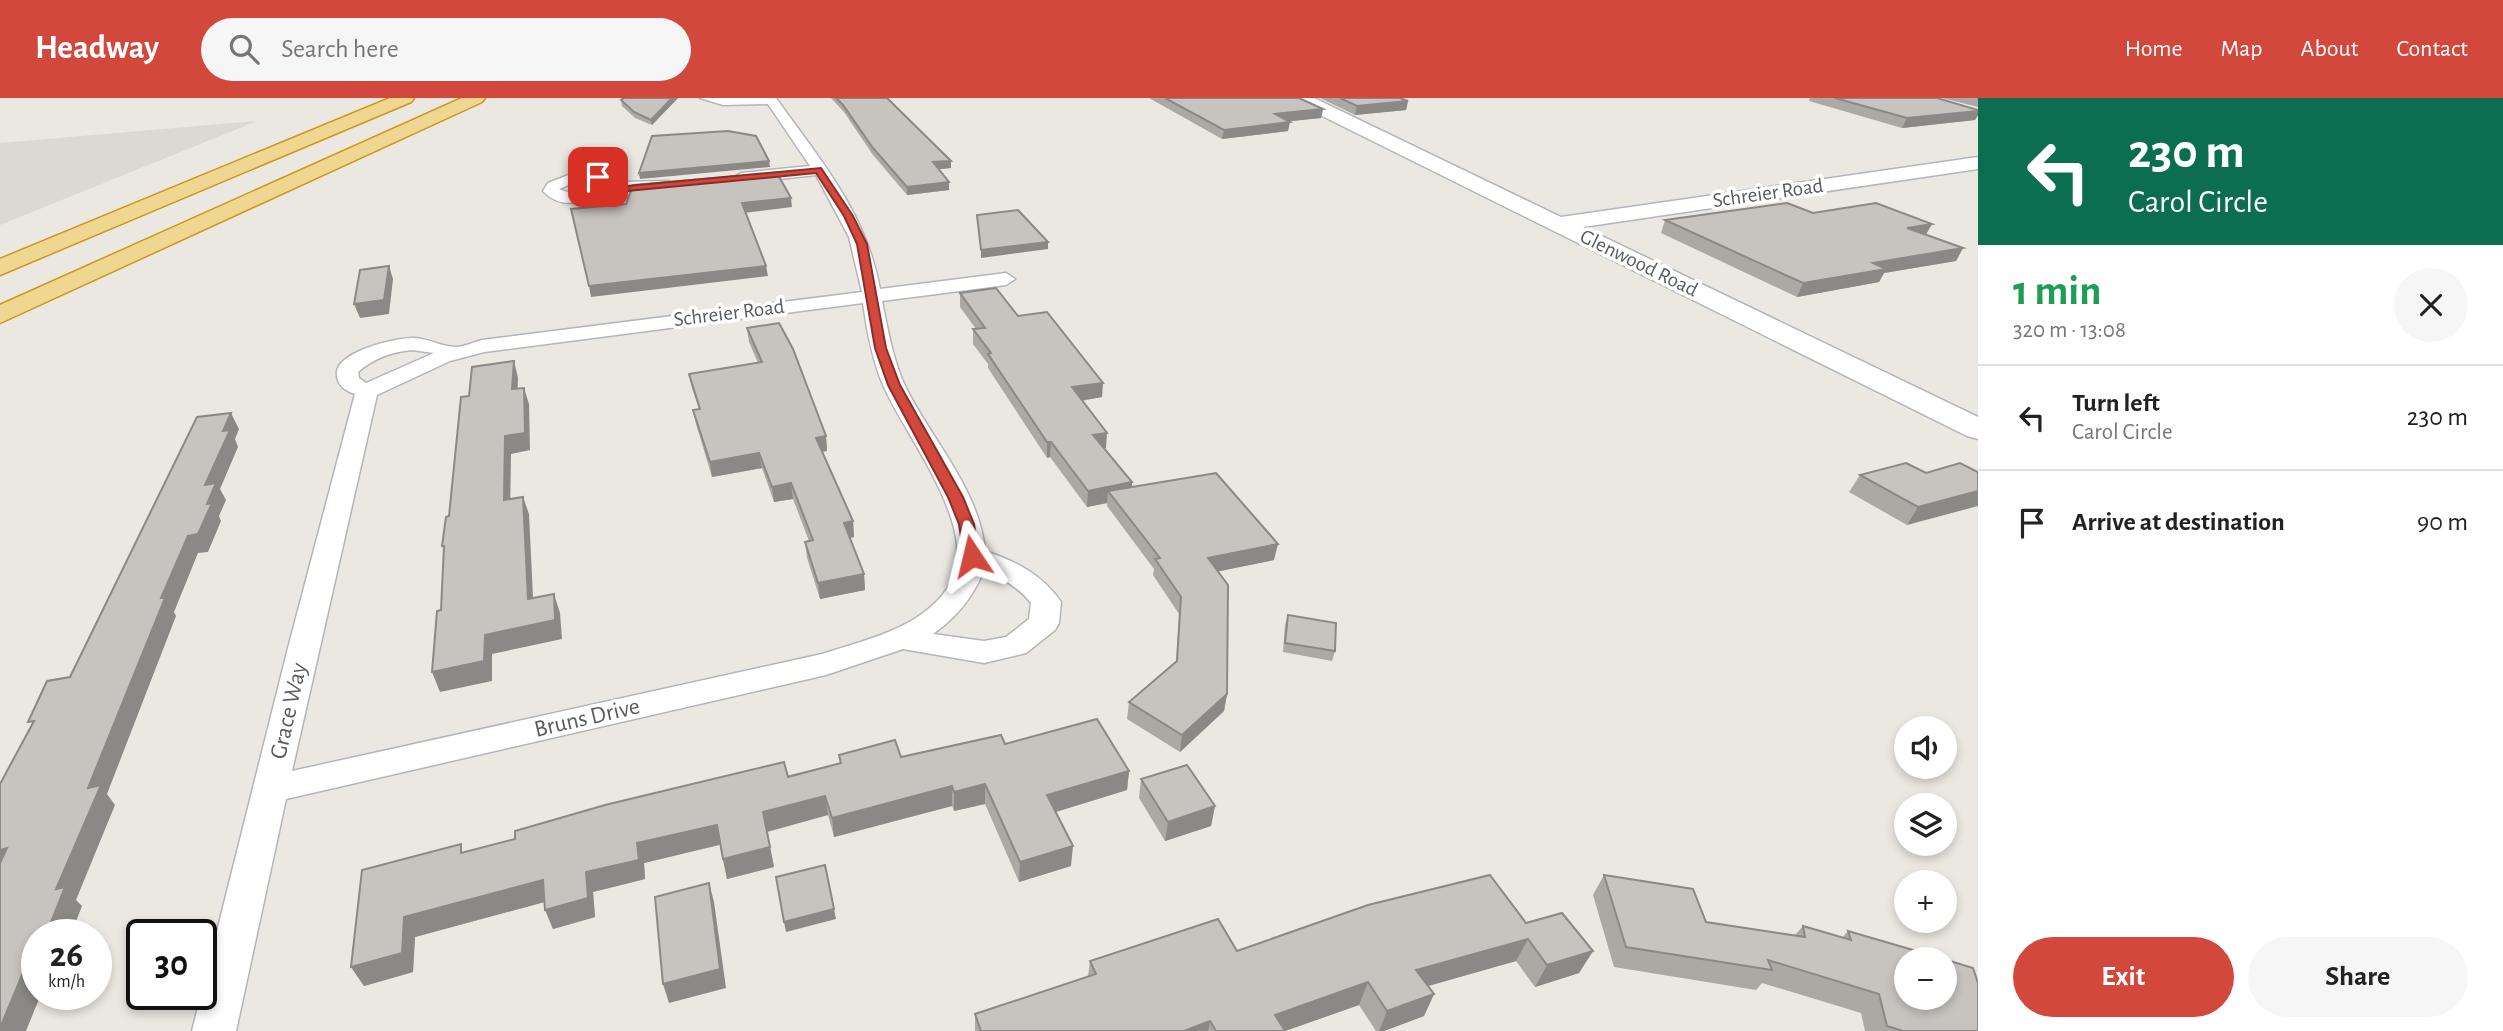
<!DOCTYPE html>
<html lang="en">
<head>
<meta charset="utf-8">
<style>
  :root { --surface:#fff; --page:#f6f6f6; --text:#222; --muted:#767676; --line:#e0e0e0; --accent:#d3483d }
  body { margin:0; font-family:"Alegreya Sans",sans-serif; background:var(--page); color:var(--text); height:100vh; display:flex; flex-direction:column; font-size:26px; white-space:nowrap }
  * { box-sizing:border-box; margin:0 }
  p { font-size:23px; color:var(--muted) }
  .icon { flex:none; width:38px; height:38px; fill:none; stroke:currentColor; stroke-width:2; stroke-linecap:round; stroke-linejoin:round }
  .map { position:relative; flex:1; overflow:hidden }
  .panel { display:flex; flex-direction:column; background:var(--surface); width:525px }
  .panel>* { flex:none }
  .guide { background:#0b6e4f; color:#fff; overflow:hidden }
  .buttons { position:absolute; left:1894px; top:618px; display:grid; gap:14px }
  .buttons a { display:grid; place-items:center; width:63px; height:63px; border-radius:50%; background:var(--surface); box-shadow:0 4px 10px #0003; font-size:35px }
  .speed { position:absolute; left:21px; top:821px; display:flex; gap:14px; font-size:35px; font-weight:700; text-align:center }
  .speed>* { display:grid; place-content:center; width:91px; height:91px; border-radius:50%; background:var(--surface); box-shadow:0 4px 10px #0003; line-height:1 }
  .speed small { font-size:18px; font-weight:400 }
  .speed .limit { border:4px solid #111; border-radius:10px; background:#fff; color:#111 }
  .pin { position:absolute; display:grid; place-items:center; width:60px; height:60px; color:#fff; margin:-30px; border-radius:14px; box-shadow:0 4px 10px #0006 }
  .me { position:absolute; width:77px; margin:-38px; rotate:350deg; stroke-linejoin:round; filter:drop-shadow(0 0 5px #0008) }
  .turn { display:flex; align-items:center; gap:24px; height:147px; padding:0 35px; font-size:32px }
  .turn .icon { width:91px; height:91px; stroke-width:2.5 }
  .turn b { display:block; font-size:49px; line-height:60px }
  .round { display:grid; place-items:center; flex:none; width:74px; height:74px; border-radius:37px; background:var(--page) }
  .summary { display:flex; align-items:center; justify-content:space-between; height:119px; padding:0 35px }
  h1 { font-size:42px; font-weight:700; line-height:52px; color:#1e9e55 }
  .action { display:flex; gap:14px; margin-top:auto; padding:14px 35px }
  .action a { flex:1; height:80px; border-radius:42px; background:var(--accent); color:#fff; font-size:28px; font-weight:700; line-height:80px; text-align:center }
  .action a+a { background:var(--page); color:var(--text) }
  ul { padding:0; list-style:none }
  li { display:flex; align-items:center; gap:21px; height:105px; padding:0 35px; border-top:2px solid var(--line) }
  li div { flex:1 }
  li b { display:block; font-size:26px }
  li em { font-style:normal }
  header { display:flex; align-items:center; gap:42px; box-sizing:border-box; height:98px; padding:0 35px; background:var(--accent); color:#fff }
  header strong { font-size:33px }
  nav { display:flex; gap:38px; margin-inline-start:auto; font-size:24px }
  .search { width:490px; height:63px; background:var(--page); display:flex; align-items:center; gap:18px; box-sizing:border-box; padding:0 24px; border-radius:38px; color:var(--muted); font-size:26px }
  main { display:flex; flex:1; min-height:0 }
  .map>svg:first-child { display:block }
  .industrial { fill:#dbd9d4 }
  .lines { fill:none; stroke-linecap:round; stroke-linejoin:round }
  .street-casing { stroke:#b3b5b9; stroke-width:3 }
  .secondary-casing { stroke:#b2b5b9; stroke-width:3 }
  .highway-casing { stroke:#cf961a; stroke-width:3 }
  .street { fill:#fff; fill-rule:evenodd }
  .secondary { fill:#fff; fill-rule:evenodd }
  .highway { fill:#efd792; fill-rule:evenodd }
  .wall { fill:#aba9a4 }
  .shaded-wall { fill:#8b8986 }
  .building { fill:#c7c4bf; stroke:#8b8986; stroke-width:2 }
  .route { fill:#d3483d; stroke:#892f28; stroke-width:2 }
  .labels { text-anchor:middle; dominant-baseline:central; stroke-width:7; stroke-linejoin:round; paint-order:stroke }
  .far-street-label { font-size:21px; fill:#595c5f; stroke:#fff }
  .street-label { font-size:24px; fill:#595c5f; stroke:#fff }
</style>
</head>
<body>
<header>
<strong>Headway</strong>
<div class="search"><svg class="icon" aria-label="search" viewBox="0 0 24 24"><circle cx="10" cy="10" r="6"/><path d="M15 15l6 6"/></svg>Search here</div>
<nav><a>Home</a><a>Map</a><a>About</a><a>Contact</a></nav>
</header>
<main>
<div class="map">
<svg width="1978" height="933" viewBox="0 0 1978 933">
  <rect width="100%" height="100%" fill="#eae8e0"/>
  <polygon class="industrial" points="257,23 0,127 0,45"/>
  <g class="lines">
    <defs>
      <g id="street">
        <path d="M700,0H776C820,62 866,114 880,191L1006,175L1015,181L1006,187L882,203C888,232 893,263 906,290C932,342 980,393 985,453C1015,463 1042,476 1061,504L1059,525L1055,532L1026,555L984,565L903,551L826,577L286,701L236,933H192L288,550L355,296C346,293 338,288 337,278C333,254 395,240 413,240C428,240 442,249 456,249C464,249 474,244 482,242L862,194L849,139L816,77L741,85L733,80L741,75L810,68L768,6L723,7ZM863,205C867,233 872,261 883,287C905,339 986,435 947,491C919,531 865,542 822,556L292,673L377,297L450,263L484,254ZM412,252L434,255L366,285L359,280L358,274C374,260 391,254 412,252ZM984,472C1003,480 1018,489 1031,505L1029,521L1006,539L984,543L933,536C958,518 973,499 984,472Z"/>
        <path d="M598,74L617,81L620,84L669,83L677,88L669,93C652,93 634,91 618,94C595,96 566,118 543,93L548,85L571,76ZM597,84L604,87C590,95 574,98 559,91L573,85Z"/>
      </g>
      <polygon id="secondary" points="1291,0 1314,0 1561,119 1978,59 1978,71 1583,129 1978,319 1978,341 1967,338 1294,4"/>
      <g id="highway">
        <polygon points="390,0 414,0 411,4 0,177 0,161"/>
        <polygon points="462,0 485,0 482,4 0,225 0,207"/>
      </g>
    </defs>
    <use href="#street" class="street-casing"/>
    <use href="#secondary" class="secondary-casing"/>
    <use href="#highway" class="highway-casing"/>
    <use href="#street" class="street"/>
    <use href="#secondary" class="secondary"/>
    <use href="#highway" class="highway"/>
  </g>
  <g class="wall">
    <polygon points="678,0 652,27 635,20 622,8 621,2"/>
    <polygon points="831,0 888,0 951,63 951,70 938,71 949,84 949,92 907,97 873,57 844,14"/>
    <polygon points="1149,0 1299,0 1323,11 1321,20 1289,23 1288,33 1222,41"/>
    <polygon points="1320,0 1400,0 1408,3 1406,12 1355,17"/>
    <polygon points="1810,0 1937,0 1978,12 1978,17 1975,22 1902,30 1809,3"/>
    <polygon points="1942,0 1978,0 1978,9"/>
    <polygon points="1813,115 1932,126 1926,136 1963,150 1956,163 1884,175 1879,184 1797,199 1661,135 1665,122"/>
    <polygon points="960,195 1018,218 1102,299 1082,303 1106,350 1104,350 1132,389 1274,462 1218,473 1227,596 1224,613 1180,654 1127,621 1129,604 1176,564 1179,516 1153,477 1154,471 1107,408 1107,405 1087,409 1050,359 1047,360 988,270 988,266 973,246 973,231 976,231 960,209"/>
    <polygon points="747,230 826,338 827,353 822,354 853,423 854,439 850,440 864,476 865,492 820,501 807,460 805,444 809,443 793,401 774,404 762,370 712,379 696,326 693,312 699,311 692,290 689,276 758,265 749,244"/>
    <polygon points="1960,365 1907,427 1849,394 1860,377 1926,375"/>
    <polygon points="1288,517 1335,553 1332,563 1283,554 1285,527"/>
    <polygon points="1005,646 1129,673 1127,692 1055,714 1071,768 1019,784 985,706 954,713 952,708 834,739 828,717 767,733 774,769 727,781 720,747 644,765 645,781 593,794 595,819 553,831 544,804 415,839 413,874 364,888 351,869 465,754 840,665 839,657 901,659"/>
    <polygon points="1141,681 1215,708 1211,728 1165,743 1139,700"/>
    <polygon points="1604,777 1706,824 1795,837 1803,828 1842,840 1848,833 1978,933 1865,933 1861,915 1762,885 1756,892 1614,869 1593,797"/>
    <polygon points="1526,825 1593,853 1579,875 1535,889 1516,863 1428,888 1434,896 1424,918 1384,933 1376,933 1359,907 1285,933 975,933 975,916 1088,878 1090,863 1237,853"/>
  </g>
  <g class="shaded-wall">
    <polygon points="672,0 678,0 652,27 651,22"/>
    <polygon points="1408,3 1406,12 1355,17 1357,8"/>
    <polygon points="1323,11 1321,20 1274,25 1275,16"/>
    <polygon points="1978,13 1978,17 1975,22 1902,30 1907,20"/>
    <polygon points="1290,24 1288,33 1222,41 1224,32"/>
    <polygon points="769,63 770,69 640,81 639,75"/>
    <polygon points="951,63 951,70 933,72 933,64"/>
    <polygon points="949,84 949,92 907,97 907,89"/>
    <polygon points="791,100 792,109 744,115 742,105"/>
    <polygon points="1932,126 1925,138 1907,130"/>
    <polygon points="1048,144 1048,151 981,160 981,152"/>
    <polygon points="1963,150 1956,163 1884,175 1879,184 1797,199 1803,185 1873,165"/>
    <polygon points="389,168 393,181 389,216 360,220 354,206"/>
    <polygon points="766,168 768,178 591,199 589,188"/>
    <polygon points="514,263 518,280 517,308 512,291"/>
    <polygon points="1103,285 1102,299 1071,304 1072,289"/>
    <polygon points="524,290 529,306 530,352 511,356 510,420 504,402 505,338"/>
    <polygon points="231,315 239,331 235,341 238,349 220,391 226,402 219,418 221,423 208,454 198,455 174,514 176,518 107,696 115,707 76,802 82,808 71,836 39,836 56,791 88,690 161,500 188,438 207,406 205,387 223,333"/>
    <polygon points="1107,335 1106,350 1092,352 1093,337"/>
    <polygon points="826,338 827,353 817,354 816,340"/>
    <polygon points="1047,344 1051,344 1050,359 1047,360"/>
    <polygon points="759,355 762,370 712,379 710,364"/>
    <polygon points="1132,384 1131,400 1108,393 1107,405 1087,409 1088,393"/>
    <polygon points="791,385 793,401 774,404 772,389"/>
    <polygon points="1978,393 1978,408 1907,427 1918,409"/>
    <polygon points="523,399 529,416 534,520 528,501"/>
    <polygon points="853,423 854,439 846,441 844,425"/>
    <polygon points="1278,446 1274,462 1206,476 1208,460"/>
    <polygon points="864,476 865,492 820,501 818,485"/>
    <polygon points="554,496 560,515 562,541 492,556 492,583 440,594 432,574 485,537"/>
    <polygon points="1227,596 1224,613 1180,654 1182,637"/>
    <polygon points="1129,673 1127,692 1046,717 1047,697"/>
    <polygon points="985,686 985,706 954,713 954,694"/>
    <polygon points="952,688 952,708 834,739 832,720"/>
    <polygon points="825,698 828,717 767,734 763,714"/>
    <polygon points="1215,708 1211,728 1165,743 1168,724"/>
    <polygon points="717,727 722,746 644,765 645,781 593,794 595,819 553,831 545,812 586,774 637,745"/>
    <polygon points="1073,748 1071,768 1019,784 1020,764"/>
    <polygon points="770,749 774,769 727,781 723,761"/>
    <polygon points="7,750 0,774 0,752"/>
    <polygon points="543,782 552,802 415,839 413,874 364,888 351,869 404,819"/>
    <polygon points="709,785 714,804 726,890 669,905 663,886"/>
    <polygon points="834,811 836,821 786,834 784,824"/>
    <polygon points="37,841 37,896 41,896 26,933 0,933 0,930"/>
    <polygon points="1528,841 1516,863 1407,894 1416,872"/>
    <polygon points="1593,853 1579,875 1535,889 1547,867"/>
    <polygon points="1368,884 1359,907 1285,933 1275,917"/>
    <polygon points="1434,896 1424,918 1384,933 1379,933 1387,913"/>
    <polygon points="1210,923 1208,933 1184,933"/>
  </g>
  <g class="building">
    <polygon points="624,0 672,0 651,22 634,14 621,2"/>
    <polygon points="836,0 887,0 951,63 933,64 949,84 907,89 873,50 843,7"/>
    <polygon points="1165,0 1299,0 1323,11 1275,16 1290,24 1224,32"/>
    <polygon points="1340,0 1400,0 1408,3 1357,8"/>
    <polygon points="1835,0 1937,0 1978,12 1978,13 1907,20"/>
    <polygon points="728,33 756,38 769,63 639,75 652,38"/>
    <polygon points="777,75 791,100 742,105 766,168 589,188 571,111 626,106 633,87"/>
    <polygon points="1787,105 1813,115 1876,105 1932,126 1907,130 1963,150 1873,165 1886,171 1803,185 1665,122"/>
    <polygon points="1018,112 1048,144 981,152 977,117"/>
    <polygon points="389,168 384,202 354,206 360,172"/>
    <polygon points="996,190 1018,218 1047,214 1103,285 1072,289 1107,335 1093,337 1132,384 1088,393 1051,344 1047,344 988,256 991,255 973,231 985,230 960,195"/>
    <polygon points="779,225 793,251 826,338 816,340 853,423 844,425 864,476 818,485 805,444 813,442 791,385 772,389 759,355 710,364 693,312 700,311 689,276 762,264 747,230"/>
    <polygon points="514,263 512,291 524,290 525,335 505,338 504,402 523,399 528,501 554,496 555,522 485,537 484,563 432,574 437,513 441,512 444,448 442,448 446,419 449,418 461,299 469,298 472,269"/>
    <polygon points="231,315 223,333 230,332 205,387 216,385 207,406 212,405 198,436 188,438 161,500 165,500 88,690 101,687 56,791 65,789 47,834 37,836 37,841 0,930 0,765 7,750 0,752 0,686 34,623 28,624 47,583 70,579 197,319"/>
    <polygon points="1906,365 1926,375 1960,365 1978,374 1978,393 1918,409 1860,377"/>
    <polygon points="1216,375 1278,446 1208,460 1228,487 1227,596 1182,637 1129,604 1177,563 1181,499 1155,461 1160,460 1108,393"/>
    <polygon points="1288,517 1336,525 1335,553 1285,545"/>
    <polygon points="1097,621 1129,673 1047,697 1073,748 1020,764 985,686 954,694 952,688 832,720 825,698 763,714 770,749 723,761 717,727 637,745 639,762 586,774 588,800 545,812 543,782 404,819 402,855 351,869 362,772 461,746 461,755 515,741 515,733 605,707 784,664 788,679 841,665 839,657 895,642 901,659 1001,637 1005,646"/>
    <polygon points="1187,667 1215,708 1168,724 1141,681"/>
    <polygon points="825,767 834,811 784,824 776,779"/>
    <polygon points="1490,777 1526,825 1562,815 1593,853 1547,867 1528,841 1416,872 1434,896 1387,913 1368,884 1275,917 1285,933 1216,933 1210,923 1184,933 981,933 975,916 1096,876 1090,863 1218,821 1237,853 1368,807"/>
    <polygon points="1604,777 1693,791 1706,824 1805,839 1803,828 1851,842 1848,833 1944,861 1906,861 1906,900 1944,900 1944,861 1973,870 1978,885 1978,933 1903,933 1887,928 1879,896 1768,862 1772,872 1626,849"/>
    <polygon points="709,785 720,871 663,886 655,799"/>
  </g>
  <polygon class="route" points="821,70 853,118 867,146 886,250 900,287 963,399 974,426 979,458 977,461 972,462 964,458 959,426 948,399 888,287 875,250 857,146 844,118 816,75 627,93 608,91 608,86 594,79 598,77 615,82 616,87 627,88"/>
  <g class="labels">
    <g class="far-street-label">
      <text transform="translate(1768 95) rotate(-8)">Schreier Road</text>
      <text transform="translate(1639 165) rotate(26)">Glenwood Road</text>
      <text transform="translate(729 215) rotate(-7)">Schreier Road</text>
    </g>
    <g class="street-label">
      <text transform="translate(289 613) rotate(-77)">Grace Way</text>
      <text transform="translate(587 620) rotate(-13)">Bruns Drive</text>
    </g>
  </g>
</svg>
<div class="buttons">
<a><svg class="icon" aria-label="sound" viewBox="0 0 24 24"><path d="M4 9h4l5-4v14l-5-4H4zM17 9q2 3 0 6"/></svg></a>
<a><svg class="icon" aria-label="layers" viewBox="0 0 24 24"><path d="M12 4l9 5-9 5-9-5zM3 14l9 5 9-5"/></svg></a>
<a>+</a>
<a>−</a>
</div>
<div class="speed"><div>26<small>km/h</small></div><div class="limit">30</div></div>
<div class="pin" style="left:598px;top:79px;background:#d93025"><svg class="icon" aria-label="arrive" viewBox="0 0 24 24"><path d="M6 21V4h12l-3 4 3 4H6"/></svg></div>
<svg class="me" style="left:972px;top:458px" viewBox="-20 -20 40 40"><path d="M0-17L14 15 0 8-14 15z" fill="#d3483d" stroke="#fff" stroke-width="4"/></svg>
</div>
<section class="panel">
<div class="guide">
<div class="turn"><svg class="icon" aria-label="left" viewBox="0 0 24 24"><path d="M17 20v-9H6M10 6l-5 5 5 5"/></svg><div><b>230 m</b>Carol Circle</div></div>
</div>
<div class="summary"><div><h1>1 min</h1><p>320 m · 13:08</p></div><a class="round"><svg class="icon" aria-label="close" viewBox="0 0 24 24"><path d="M6 6l12 12M18 6L6 18"/></svg></a></div>
<ul>
<li><svg class="icon" aria-label="left" viewBox="0 0 24 24"><path d="M17 20v-9H6M10 6l-5 5 5 5"/></svg><div><b>Turn left</b><p>Carol Circle</p></div><em>230 m</em></li>
<li><svg class="icon" aria-label="arrive" viewBox="0 0 24 24"><path d="M6 21V4h12l-3 4 3 4H6"/></svg><div><b>Arrive at destination</b></div><em>90 m</em></li>
</ul>
<div class="action"><a>Exit</a><a>Share</a></div>
</section>
</main>
</body>
</html>
